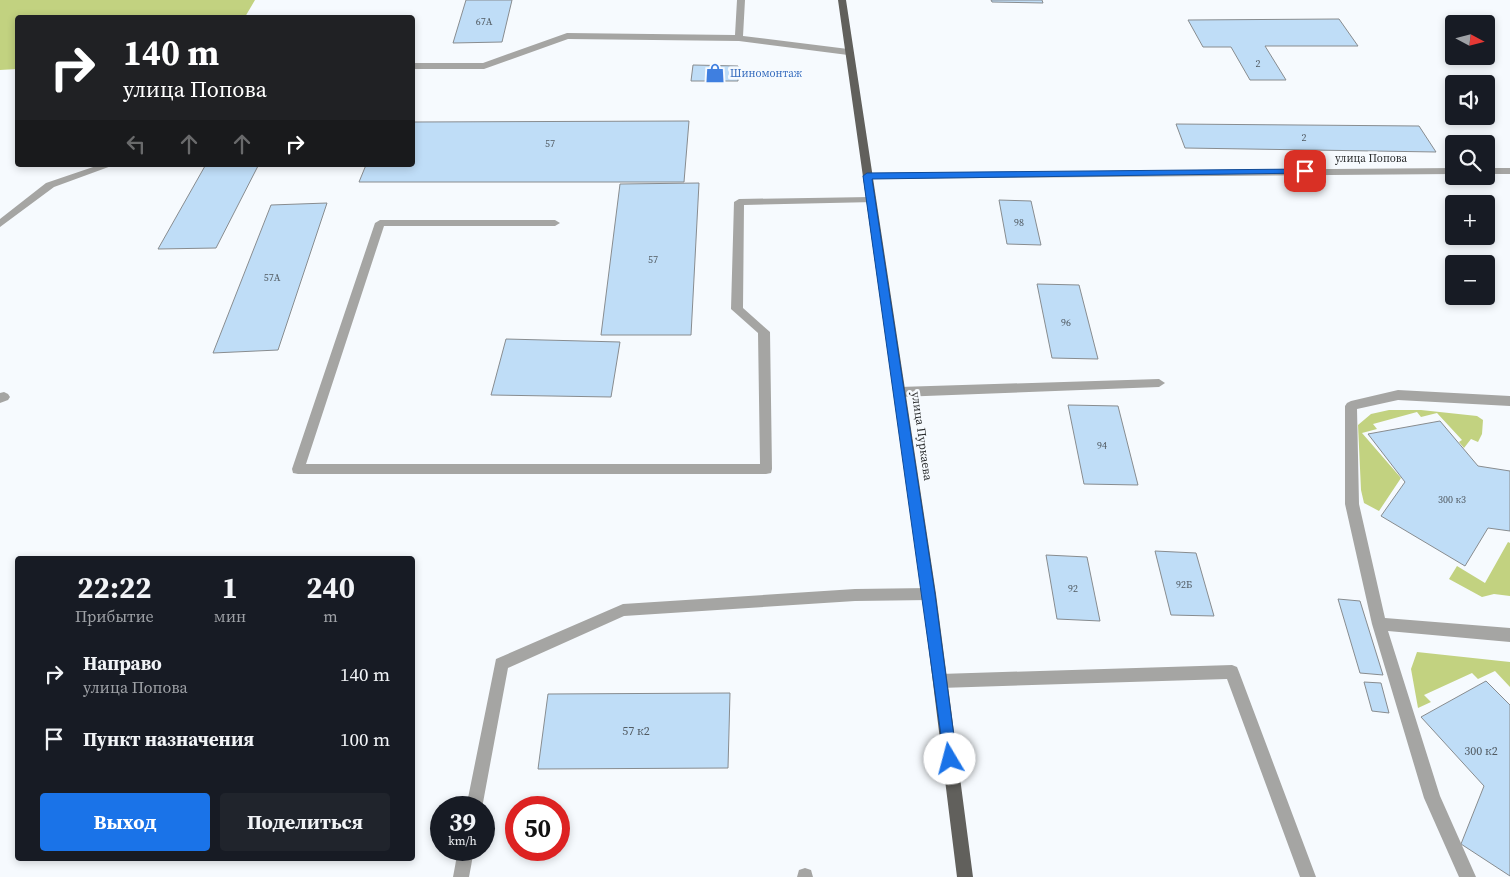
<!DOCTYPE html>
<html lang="ru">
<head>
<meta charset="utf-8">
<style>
  :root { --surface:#171b24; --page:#20242c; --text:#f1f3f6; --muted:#9ea1a6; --accent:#1a73e8 }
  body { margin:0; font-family:"Source Serif 4",serif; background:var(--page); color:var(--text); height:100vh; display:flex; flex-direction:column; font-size:19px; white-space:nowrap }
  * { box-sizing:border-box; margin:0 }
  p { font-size:16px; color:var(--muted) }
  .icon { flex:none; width:28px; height:28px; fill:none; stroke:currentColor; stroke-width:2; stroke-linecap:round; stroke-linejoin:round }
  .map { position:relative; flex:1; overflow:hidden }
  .drawer { position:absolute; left:15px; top:556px; width:400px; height:305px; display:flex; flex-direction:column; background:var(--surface); border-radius:5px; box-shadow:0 2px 8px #0003 }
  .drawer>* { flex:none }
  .banner { position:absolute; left:15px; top:15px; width:400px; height:152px; border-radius:5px; box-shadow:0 2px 8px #0003; background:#202124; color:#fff; overflow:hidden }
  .needle { width:32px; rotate:97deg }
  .controls { position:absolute; left:1445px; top:15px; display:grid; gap:10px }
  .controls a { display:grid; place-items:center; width:50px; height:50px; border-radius:5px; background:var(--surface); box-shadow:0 2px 8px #0003; font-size:25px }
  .speed { position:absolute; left:430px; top:796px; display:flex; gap:10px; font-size:25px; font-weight:700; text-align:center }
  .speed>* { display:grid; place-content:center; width:65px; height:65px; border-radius:50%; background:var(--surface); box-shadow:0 2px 8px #0003; line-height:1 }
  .speed small { font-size:12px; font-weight:400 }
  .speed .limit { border:8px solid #d22; background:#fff; color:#111 }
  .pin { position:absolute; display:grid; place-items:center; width:42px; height:42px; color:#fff; margin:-21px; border-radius:10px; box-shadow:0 2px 8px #0006 }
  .me { position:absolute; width:55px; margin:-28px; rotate:352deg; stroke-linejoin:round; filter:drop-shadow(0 0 4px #0008) }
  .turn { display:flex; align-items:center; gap:18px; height:105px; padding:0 25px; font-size:22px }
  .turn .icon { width:65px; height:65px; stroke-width:2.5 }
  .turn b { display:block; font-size:35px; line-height:42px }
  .lanes { display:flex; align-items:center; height:48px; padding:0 25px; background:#0003; justify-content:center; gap:25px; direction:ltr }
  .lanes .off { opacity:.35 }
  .eta { display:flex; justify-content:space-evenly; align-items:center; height:85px; text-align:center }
  .eta b { font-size:30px; font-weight:700; line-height:35px }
  .action { display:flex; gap:10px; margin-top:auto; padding:10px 25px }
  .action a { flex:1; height:58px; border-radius:5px; background:var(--accent); color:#fff; font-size:20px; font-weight:700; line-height:58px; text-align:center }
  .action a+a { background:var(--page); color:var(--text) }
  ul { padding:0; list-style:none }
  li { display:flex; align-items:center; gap:15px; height:65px; padding:0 25px }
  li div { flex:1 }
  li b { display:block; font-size:19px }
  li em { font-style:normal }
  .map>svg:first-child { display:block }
  .green { fill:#c2d280 }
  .building { fill:#bfddf7; stroke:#888c8f }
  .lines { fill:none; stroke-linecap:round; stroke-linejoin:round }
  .minor { fill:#a5a5a3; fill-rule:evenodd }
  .major { fill:#61605c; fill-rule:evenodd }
  .route { fill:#1a73e8; stroke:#114b97 }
  .labels { text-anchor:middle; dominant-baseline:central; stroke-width:5; stroke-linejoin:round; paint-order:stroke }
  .number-label { font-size:10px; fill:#515a61 }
  .far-shop-label { font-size:11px; fill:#366cbe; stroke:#f6fafe; text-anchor:start }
  .far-street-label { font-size:11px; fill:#2c2e2f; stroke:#f6fafe }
  .street-label { font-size:12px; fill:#2c2e2f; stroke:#f6fafe }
  .near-number-label { font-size:12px; fill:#515a61 }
</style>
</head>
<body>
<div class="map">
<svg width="1510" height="877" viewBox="0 0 1510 877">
  <rect width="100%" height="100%" fill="#f6fafe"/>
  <g class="green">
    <polygon points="0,0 255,0 245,17 18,18 17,69 0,70"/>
    <polygon points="1389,410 1421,410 1477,416 1483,420 1482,434 1478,442 1471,439 1464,448 1459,442 1462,440 1437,413 1421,417 1417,412 1373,424 1377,429 1362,433 1401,478 1379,511 1364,503 1361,490 1358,425 1371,414"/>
    <polygon points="1508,542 1510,543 1510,596 1494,594 1482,597 1449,579 1457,566 1485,583"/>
    <polygon points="1417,652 1510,662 1510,687 1495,671 1478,679 1472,673 1424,695 1431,702 1418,708 1411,669"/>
  </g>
  <g class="building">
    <polygon points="466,0 512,0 502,42 453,43"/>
    <polygon points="991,0 1042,0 1043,3 992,2"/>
    <polygon points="1339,19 1358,46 1265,46 1286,80 1250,80 1231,47 1203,47 1188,20"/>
    <polygon points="693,65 738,66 738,81 691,81"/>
    <polygon points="689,121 684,182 359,182 366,165 412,165 412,122"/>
    <polygon points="1176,124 1419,126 1436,152 1185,148"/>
    <polygon points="205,166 258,166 216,248 158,249"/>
    <polygon points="699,183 691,335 601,335 620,184"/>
    <polygon points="999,200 1031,201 1041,245 1007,244"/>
    <polygon points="327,203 278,350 213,353 271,205"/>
    <polygon points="1037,284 1079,285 1098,359 1052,358"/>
    <polygon points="506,339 620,342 611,397 491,395"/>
    <polygon points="1068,405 1118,406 1138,485 1084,484"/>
    <polygon points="1440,421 1478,466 1510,471 1510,531 1488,528 1465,566 1381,516 1405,482 1368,434"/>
    <polygon points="1155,551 1196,553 1214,616 1171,615"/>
    <polygon points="1046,555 1087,557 1100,621 1057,619"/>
    <polygon points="1338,599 1360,601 1383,675 1360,673"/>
    <polygon points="1486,681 1510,705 1510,876 1461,844 1484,786 1421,717"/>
    <polygon points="1364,682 1381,683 1389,713 1372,711"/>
    <polygon points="730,693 728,768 538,769 548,694"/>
  </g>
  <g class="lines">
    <g class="minor">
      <polygon points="737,0 745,0 743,36 848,49 852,52 848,55 739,41 568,39 484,69 412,69 412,63 483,63 567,33 735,35"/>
      <polygon points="99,165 114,165 54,187 0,227 0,219 46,183"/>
      <polygon points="1454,168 1454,174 867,179 862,176 867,173"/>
      <rect x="1486" y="168" width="24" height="6"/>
      <polygon points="871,197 875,198 875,202 744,205 743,308 770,332 772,469 771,473 766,474 298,474 293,473 292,469 375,223 380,220 555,220 560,223 555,226 384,226 306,464 760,464 758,333 731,309 734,202 739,199"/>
      <polygon points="1159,379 1165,383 1159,387 899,397 895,395 893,392 895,389 899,387"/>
      <polygon points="1398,390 1510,396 1510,406 1398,400 1357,409 1359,504 1385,618 1510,628 1510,642 1388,631 1440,796 1476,877 1459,877 1424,798 1372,624 1345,504 1345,406 1347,403 1351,401"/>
      <polygon points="4,392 8,394 10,397 8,400 0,403 0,393"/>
      <polygon points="929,588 934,590 936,594 934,598 929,600 855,601 624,616 508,668 482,808 466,808 496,659 623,604 855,589"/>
      <polygon points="1232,665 1237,667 1239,672 1316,877 1300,877 1227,679 940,688 935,686 933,681 935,676 940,674"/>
      <polygon points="458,850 474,850 469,877 453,877"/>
      <polygon points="805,868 811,870 813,877 797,877 799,870"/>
    </g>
    <polygon class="major" points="838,0 846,0 936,594 973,877 957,877 922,594"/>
  </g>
  <polygon class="route" points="1305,169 1309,169 1309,173 872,179 935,594 957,759 955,764 950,766 945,764 863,176 867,173"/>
  <defs>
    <symbol id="shop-bare" viewBox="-9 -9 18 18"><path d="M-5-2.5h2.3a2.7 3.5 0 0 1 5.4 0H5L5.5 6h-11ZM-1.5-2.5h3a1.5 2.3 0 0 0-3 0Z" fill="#3f7fe0" stroke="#f6fafe" stroke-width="2.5" paint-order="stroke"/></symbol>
  </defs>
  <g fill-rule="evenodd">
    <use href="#shop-bare" x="701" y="59" width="28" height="28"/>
  </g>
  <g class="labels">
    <g class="number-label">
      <text x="484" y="21">67А</text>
      <text x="1258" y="63">2</text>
      <text x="1304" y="137">2</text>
      <text x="550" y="143">57</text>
      <text x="1019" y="222">98</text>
      <text x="653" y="259">57</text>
      <text x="272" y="277">57А</text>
      <text x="1066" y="322">96</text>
      <text x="1102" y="445">94</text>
      <text x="1452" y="499">300 к3</text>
      <text x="1184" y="584">92Б</text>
      <text x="1073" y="588">92</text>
    </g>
    <g class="far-shop-label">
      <text x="730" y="73">Шиномонтаж</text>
    </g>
    <g class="far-street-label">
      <text x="1371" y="158">улица Попова</text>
    </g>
    <g class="street-label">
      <text transform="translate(922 436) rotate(82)">улица Пуркаева</text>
    </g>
    <g class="near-number-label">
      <text x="636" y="731">57 к2</text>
      <text x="1481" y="751">300 к2</text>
    </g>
  </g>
</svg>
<div class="controls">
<a><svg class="needle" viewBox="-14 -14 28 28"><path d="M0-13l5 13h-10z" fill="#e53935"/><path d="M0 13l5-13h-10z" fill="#9ea1a6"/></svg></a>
<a><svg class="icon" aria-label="sound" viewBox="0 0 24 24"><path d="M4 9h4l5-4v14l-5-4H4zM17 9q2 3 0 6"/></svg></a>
<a><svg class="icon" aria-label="search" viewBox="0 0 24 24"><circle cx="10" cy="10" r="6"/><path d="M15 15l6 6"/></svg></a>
<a>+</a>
<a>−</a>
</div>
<div class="speed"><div>39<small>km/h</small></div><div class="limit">50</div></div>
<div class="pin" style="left:1305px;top:171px;background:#d93025"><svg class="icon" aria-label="arrive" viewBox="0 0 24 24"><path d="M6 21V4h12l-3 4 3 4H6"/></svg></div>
<svg class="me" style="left:950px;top:759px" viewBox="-20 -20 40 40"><circle r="19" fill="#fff"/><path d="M0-13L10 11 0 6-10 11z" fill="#1a73e8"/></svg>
<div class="banner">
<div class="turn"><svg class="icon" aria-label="right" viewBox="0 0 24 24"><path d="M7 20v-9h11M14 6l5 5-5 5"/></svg><div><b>140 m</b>улица Попова</div></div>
<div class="lanes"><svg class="icon off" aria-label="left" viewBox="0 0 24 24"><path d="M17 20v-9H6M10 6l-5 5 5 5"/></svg><svg class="icon off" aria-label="ahead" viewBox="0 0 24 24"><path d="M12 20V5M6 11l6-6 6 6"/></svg><svg class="icon off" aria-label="ahead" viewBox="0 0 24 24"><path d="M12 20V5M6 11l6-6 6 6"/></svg><svg class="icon" aria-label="right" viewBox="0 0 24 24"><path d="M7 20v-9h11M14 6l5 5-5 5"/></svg></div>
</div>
<section class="drawer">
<div class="eta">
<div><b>22:22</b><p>Прибытие</p></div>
<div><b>1</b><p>мин</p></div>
<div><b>240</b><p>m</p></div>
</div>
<ul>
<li><svg class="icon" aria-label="right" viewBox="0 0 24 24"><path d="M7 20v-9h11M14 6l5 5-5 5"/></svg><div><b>Направо</b><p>улица Попова</p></div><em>140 m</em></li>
<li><svg class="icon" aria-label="arrive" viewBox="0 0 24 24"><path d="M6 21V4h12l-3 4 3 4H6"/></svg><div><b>Пункт назначения</b></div><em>100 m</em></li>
</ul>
<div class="action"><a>Выход</a><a>Поделиться</a></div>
</section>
</div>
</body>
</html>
